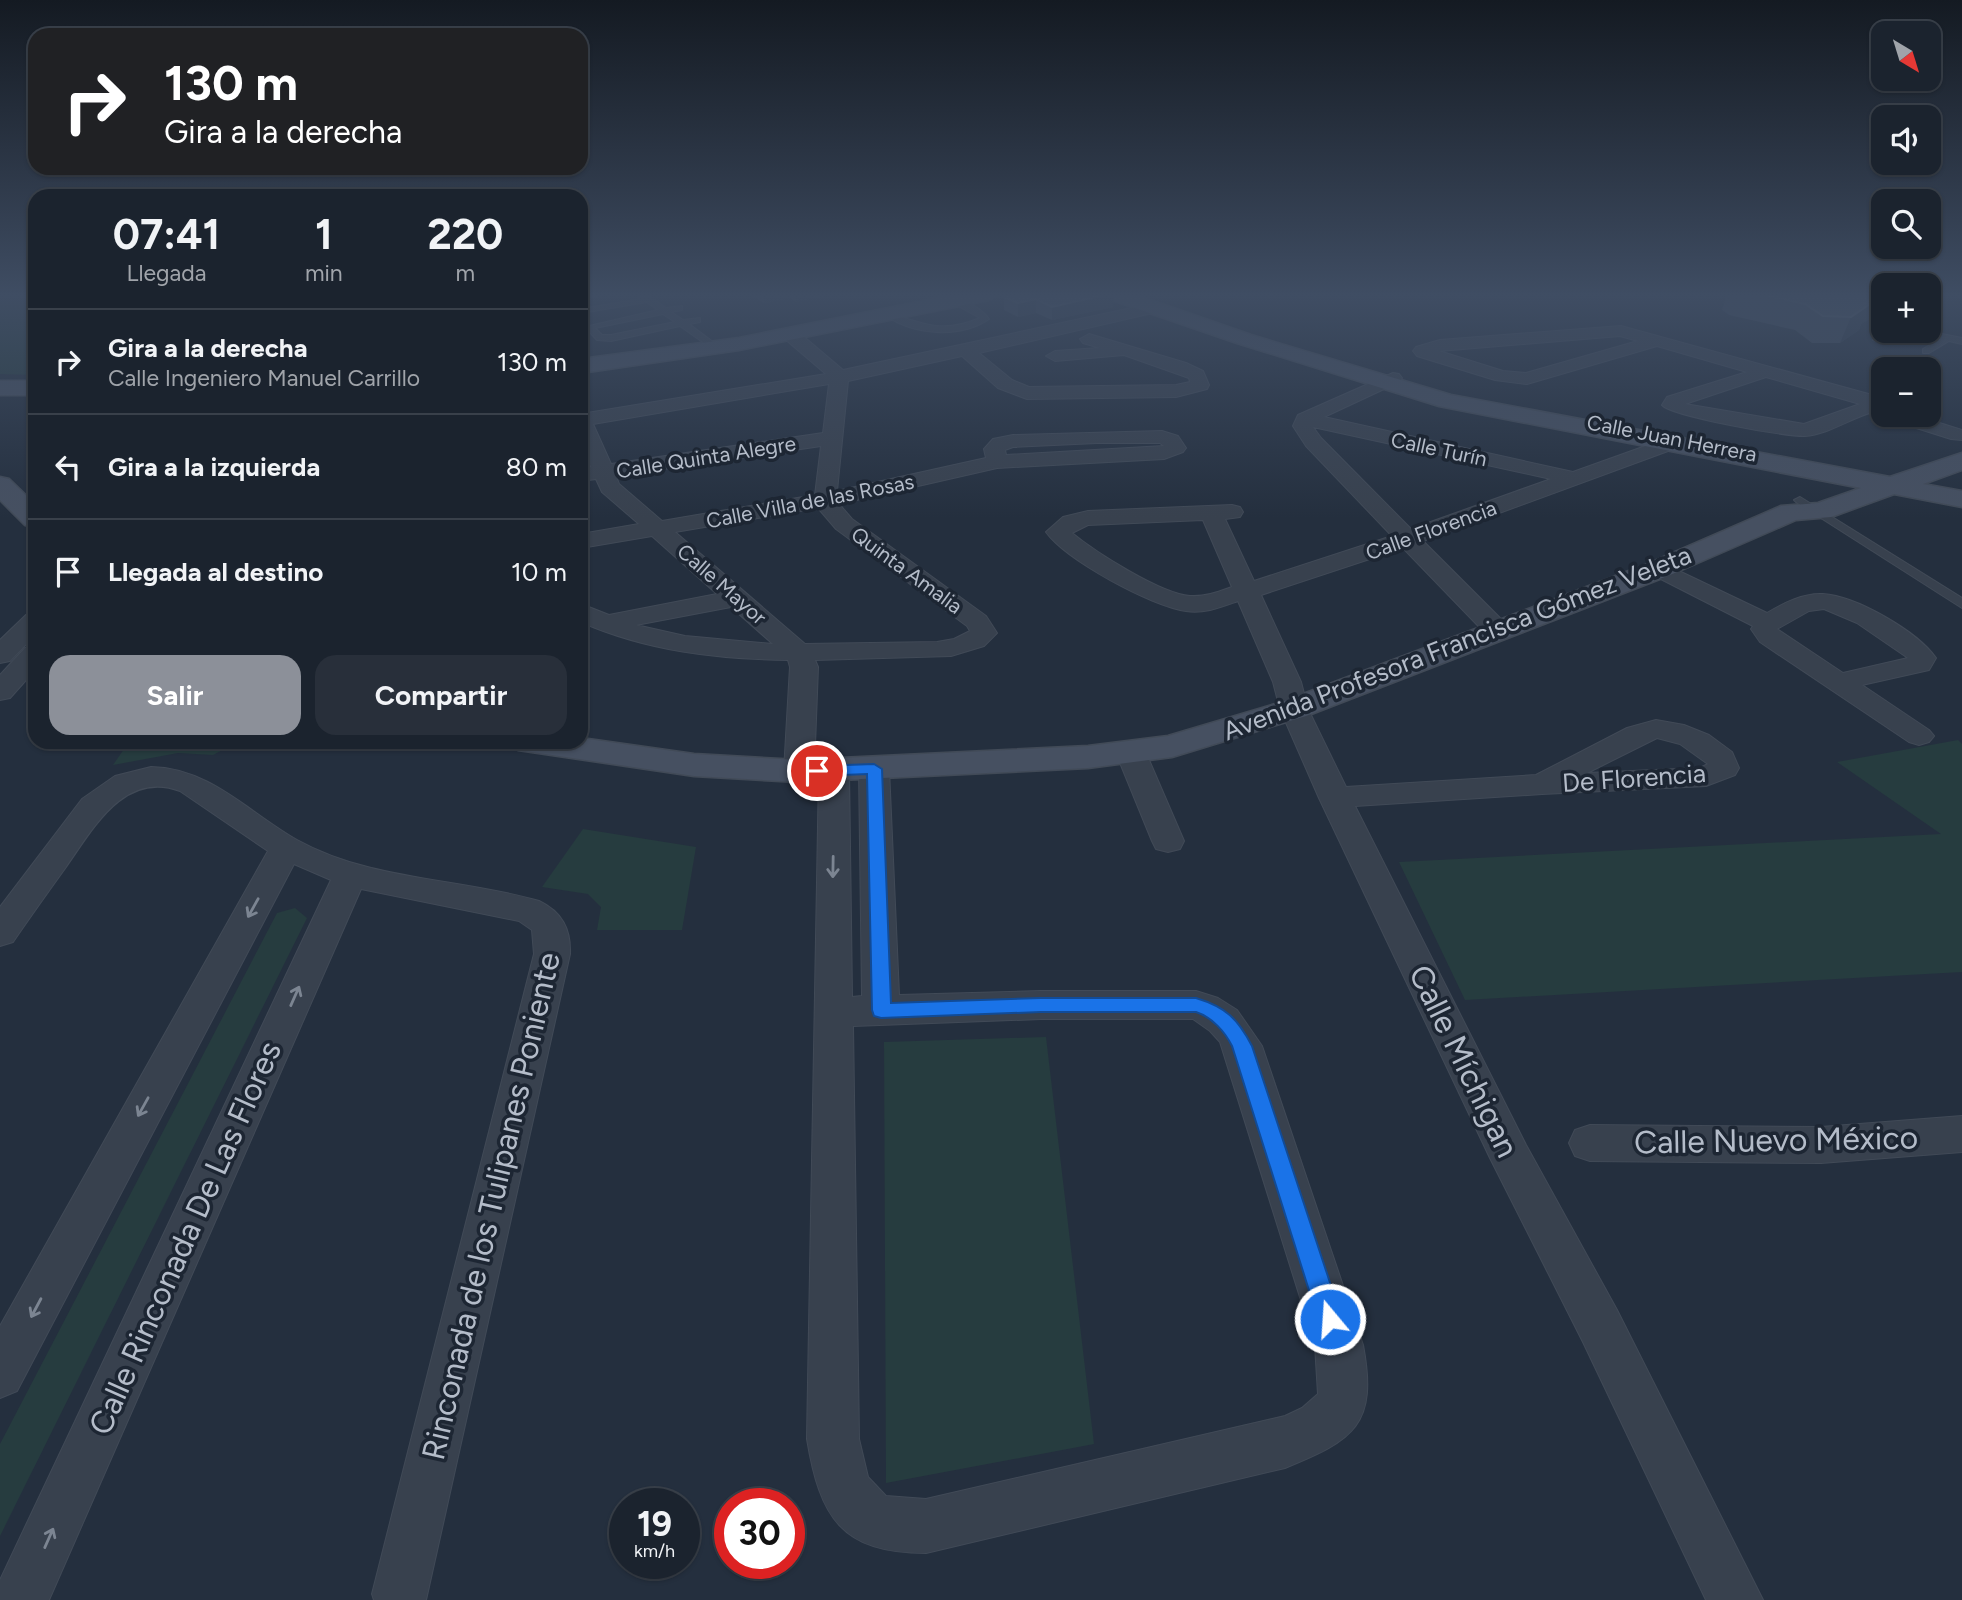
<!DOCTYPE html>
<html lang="es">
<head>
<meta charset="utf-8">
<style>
  :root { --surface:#1b232e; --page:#282f3a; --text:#f1f3f6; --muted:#a0a4aa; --line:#39404a; --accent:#8c9099 }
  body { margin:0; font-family:Figtree,sans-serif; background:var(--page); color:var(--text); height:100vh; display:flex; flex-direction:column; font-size:26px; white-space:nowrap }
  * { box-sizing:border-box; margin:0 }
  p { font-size:23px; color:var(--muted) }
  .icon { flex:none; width:38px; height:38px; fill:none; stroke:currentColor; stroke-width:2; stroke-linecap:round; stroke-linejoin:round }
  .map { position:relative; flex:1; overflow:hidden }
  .side { position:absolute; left:28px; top:189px; width:560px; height:560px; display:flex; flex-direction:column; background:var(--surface); border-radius:21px; box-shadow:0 2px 5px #0004,0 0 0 2px var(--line) }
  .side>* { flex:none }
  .banner { position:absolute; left:28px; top:28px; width:560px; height:147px; border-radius:21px; box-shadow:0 2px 5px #0004,0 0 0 2px var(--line); background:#202124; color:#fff; overflow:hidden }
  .needle { width:46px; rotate:142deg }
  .tools { position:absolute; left:1871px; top:21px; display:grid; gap:14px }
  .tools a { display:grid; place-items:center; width:70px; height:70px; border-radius:14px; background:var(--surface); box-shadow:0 2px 5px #0004,0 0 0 2px var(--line); font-size:35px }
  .speed { position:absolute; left:609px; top:1488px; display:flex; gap:14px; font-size:35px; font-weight:700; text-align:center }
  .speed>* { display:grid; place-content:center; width:91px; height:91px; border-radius:50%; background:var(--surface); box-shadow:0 2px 5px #0004,0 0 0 2px var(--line); line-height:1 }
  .speed small { font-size:18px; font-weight:400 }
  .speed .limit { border:10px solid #d22; background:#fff; color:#111 }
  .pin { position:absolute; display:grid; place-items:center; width:60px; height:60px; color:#fff; margin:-30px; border:4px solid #fff; border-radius:50%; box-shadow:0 2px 7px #0007 }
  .me { position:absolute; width:77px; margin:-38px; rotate:342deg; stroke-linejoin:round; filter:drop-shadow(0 0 5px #0008) }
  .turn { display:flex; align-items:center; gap:24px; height:147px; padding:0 21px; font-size:32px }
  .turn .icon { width:91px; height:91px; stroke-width:2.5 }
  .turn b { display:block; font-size:49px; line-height:60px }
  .eta { display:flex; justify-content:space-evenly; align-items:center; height:119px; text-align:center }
  .eta b { font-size:42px; font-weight:700; line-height:49px }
  .button { display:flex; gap:14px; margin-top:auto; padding:14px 21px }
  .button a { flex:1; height:80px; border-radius:21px; background:var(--accent); color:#fff; font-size:28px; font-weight:700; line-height:80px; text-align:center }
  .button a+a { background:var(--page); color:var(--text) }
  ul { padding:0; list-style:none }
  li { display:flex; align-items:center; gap:21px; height:105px; padding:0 21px; border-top:2px solid var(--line) }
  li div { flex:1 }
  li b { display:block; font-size:26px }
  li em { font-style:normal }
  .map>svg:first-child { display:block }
  .green { fill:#263c3f }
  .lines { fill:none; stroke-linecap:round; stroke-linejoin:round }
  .lane-casing { stroke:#414a57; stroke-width:2 }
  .street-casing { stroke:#414a57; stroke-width:2 }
  .secondary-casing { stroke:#414a57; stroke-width:3 }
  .lane { fill:#38414e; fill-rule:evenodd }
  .street { fill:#38414e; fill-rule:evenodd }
  .secondary { fill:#465061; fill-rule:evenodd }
  .wall { fill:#3f4b5c }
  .shaded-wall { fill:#2f3b4b }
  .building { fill:#4b5868; stroke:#5c6777; stroke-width:2 }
  .oneway { stroke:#7c8592 }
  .route { fill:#1a73e8; stroke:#114b97; stroke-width:2 }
  .labels { text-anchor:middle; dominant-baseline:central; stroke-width:7; stroke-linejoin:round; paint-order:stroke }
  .far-street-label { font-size:21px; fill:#b4bcc9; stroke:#1d2633 }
  .street-label { font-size:26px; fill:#b4bcc9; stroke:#1d2633 }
  .near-street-label { font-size:32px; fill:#b4bcc9; stroke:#1d2633 }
</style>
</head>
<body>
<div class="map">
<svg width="1962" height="1600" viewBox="0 0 1962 1600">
  <rect width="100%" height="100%" fill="#242f3e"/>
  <g class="green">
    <polygon points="0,294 35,294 35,375 0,374"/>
    <polygon points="1958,740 1962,744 1962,972 1465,1000 1399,862 1941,834 1837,762"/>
    <polygon points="129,742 238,742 213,755 178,753 113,765"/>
    <polygon points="583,829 696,847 682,930 597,930 601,907 588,894 542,887"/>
    <polygon points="295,908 307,918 0,1536 0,1444 277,913"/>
    <polygon points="1046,1037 1094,1444 886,1483 884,1042"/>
  </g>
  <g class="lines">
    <defs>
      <g id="lane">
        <polygon points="598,294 597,296 581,299 581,295"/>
        <path d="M636,294H646L666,308L682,306V310L671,312L683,320L700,318V322L689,324L721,348L714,350L680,326L611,341L597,340L585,327L658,310L647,302L581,313V309L641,299ZM663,314L675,322L611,335H602L595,328Z"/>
        <polygon points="1934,294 1944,294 1928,303 1928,297"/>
        <path d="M953,299C966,300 982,309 989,319C960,339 913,335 885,315L889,313C925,324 942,334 980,318L953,303Z"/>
        <polygon points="1889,331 1899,331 1880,342 1873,340"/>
        <polygon points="1912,331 1927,331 1962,338 1962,344 1949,341 1929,353 1923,353 1923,349 1940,339"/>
        <polygon points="1800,497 1962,598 1962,608 1796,502 1794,500"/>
      </g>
      <g id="street">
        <path d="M1155,303L1163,308L1161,311L979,353L1012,380L1029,387L1176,385L1190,382L1189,378L1124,355L1055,361L1046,356L1055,351L1100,348L1083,343L1080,339L1089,334L1186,363L1203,371L1209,385L1207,389L1176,397L1027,399L998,388L962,356L848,381L837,491L986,458L984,449L993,439L1013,435L1162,431L1178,436L1186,448L1183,452L1164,459L997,468L839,504L852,519L986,616L997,633L984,646L951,656L815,660L818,667L814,771L810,778L799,780L788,778L784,771L790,667L788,660C717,659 647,651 581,622V604L609,615L717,594L652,536L581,548V534L639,524L602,492L596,479L581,481V469L591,467L581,443V414L826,374L785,339L783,335L785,331H797L843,370ZM829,384L823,433L611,464L593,424ZM1097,443H1160L1164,446L1006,455L1005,450L1013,447ZM821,446L815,495L662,521L619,484L616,476ZM818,508L836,529L967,626L970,631L954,639L937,642L805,644L675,532ZM731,607L773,644L685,636L636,625Z"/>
        <path d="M1621,326L1883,398V410C1857,413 1832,434 1805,436C1787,437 1671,416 1662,405L1667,397L1747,372L1657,346L1527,384L1495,380L1417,356L1413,351L1416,347L1440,340ZM1620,336L1638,341L1526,373L1503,371L1439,351ZM1766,377L1860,404L1804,424L1685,404Z"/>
        <path d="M1393,373L1399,374L1402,378L1399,382L1324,417L1573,472L1654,443L1668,435H1682L1685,439L1668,451L1423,541L1507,625L1511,631L1507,637L1498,639L1489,637L1403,548L1261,595L1301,682L1308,709L1346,787L1536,775L1627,728L1656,720L1684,725L1709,735L1732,752L1739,768L1735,775L1706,786L1542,794L1355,806L1526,1145L1617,1310L1763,1600H1706L1583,1342L1490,1158L1319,798L1280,709L1273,682L1238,601C1221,607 1204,614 1186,611C1151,606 1066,560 1046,532L1063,517L1088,511L1232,505L1240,507L1243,512L1240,517L1225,519L1254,581L1392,536L1306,446L1293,426L1298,415ZM1313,427L1551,479L1411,529L1321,438ZM1203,520L1232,587C1218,592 1205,597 1190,596C1161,594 1095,552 1072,533L1088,525ZM1657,738L1680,744L1708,764L1700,768L1587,773Z"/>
        <polygon points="1885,415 1914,415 1962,430 1962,440 1951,439 1888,419"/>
        <path d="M1660,562L1767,613C1784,603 1803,593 1823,594C1856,596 1917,631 1936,658L1929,670L1862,685L1929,730L1934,736L1929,742L1919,745L1909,742L1760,642L1751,629L1753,626L1651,574L1648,569L1651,564ZM1824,609L1857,623L1908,658L1843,673L1777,629L1809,611Z"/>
        <polygon points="35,612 35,635 10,661 0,663 0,640 26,615"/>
        <polygon points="35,646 35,670 10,698 0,700 0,675 25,648"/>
        <polygon points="1131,744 1142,747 1146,753 1184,841 1180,849 1168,852 1156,849 1152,841 1116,753 1120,747"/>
        <path d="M874,760L885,762L889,769L899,995L1041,991H1196L1218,998L1237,1010L1262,1046L1363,1345C1378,1425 1354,1440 1285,1468L926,1553C841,1553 820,1517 807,1439L819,771L823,764L834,762L845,764L849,771L852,997L862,996L859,769L863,762ZM1041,1019H1193L1210,1031L1220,1042L1315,1345L1318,1394L1302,1408L1285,1416L926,1499L886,1496L868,1477L859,1439L853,1026Z"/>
        <path d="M151,767C210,768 249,813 297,840C371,881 460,878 539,901C562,912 571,929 570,954L426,1600H374L372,1594L534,954L532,930L519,921L361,889L49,1600H0V1580L331,880L294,864L17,1391L0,1398V1326L268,851L180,791C124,770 93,829 66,867C48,892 30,917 13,942L0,946V907L82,799L115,776Z"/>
        <polygon points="1962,1116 1962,1152 1821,1163 1590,1161 1575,1156 1569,1143 1575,1130 1590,1125 1821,1127"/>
      </g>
      <g id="secondary">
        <polygon points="958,294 998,294 989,300 739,350 581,373 581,359 739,338"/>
        <polygon points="1104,294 1133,294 1251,335 1451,395 1890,477 1962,453 1962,470 1923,484 1962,491 1962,507 1894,494 1831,517 1796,520 1670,575 1306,716 1172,757 1088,768 799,782 694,776 518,750 513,742 581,742 581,738 694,754 799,760 1088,746 1168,736 1282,702 1650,563 1781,506 1818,503 1861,488 1439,406 1237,343 1106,298"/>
        <rect x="0" y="381" width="35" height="14"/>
        <polygon points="0,477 9,479 35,504 35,527 25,525 0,500"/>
      </g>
    </defs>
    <use href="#lane" class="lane-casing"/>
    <use href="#street" class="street-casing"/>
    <use href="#secondary" class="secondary-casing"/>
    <use href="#lane" class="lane"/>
    <use href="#street" class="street"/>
    <use href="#secondary" class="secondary"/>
  </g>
  <g class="wall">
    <polygon points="749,294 833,294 796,302 790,298 764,303"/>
    <polygon points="1012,294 1114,294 1113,307 1052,320 1036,313 1018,317 1004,310 1004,297"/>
    <polygon points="1727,294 1883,294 1883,311 1861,324 1859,330 1840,343 1812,343 1795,330 1729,315 1722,310"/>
  </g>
  <g class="shaded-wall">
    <polygon points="763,294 790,294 790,298 764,303"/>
    <polygon points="796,294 833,294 796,302"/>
    <polygon points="1108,294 1114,294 1113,307 1052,320 1052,307"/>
    <polygon points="1879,294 1883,294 1883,311 1861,324 1859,330 1840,343 1851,317 1865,303"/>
    <polygon points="1036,299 1036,313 1018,317 1018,303"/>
  </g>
  <g class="building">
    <polygon points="1012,294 1108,294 1052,307 1036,299 1018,303 1004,297"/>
    <polygon points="1762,294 1879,294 1865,303 1870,304 1851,317 1823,316 1805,304"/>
  </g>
  <defs><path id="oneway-shaft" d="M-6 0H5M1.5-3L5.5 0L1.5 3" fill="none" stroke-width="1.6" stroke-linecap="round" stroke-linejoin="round" transform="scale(1.75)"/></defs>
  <g class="oneway">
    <use href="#oneway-shaft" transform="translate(833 867) rotate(91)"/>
    <use href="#oneway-shaft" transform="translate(253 908) rotate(119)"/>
    <use href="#oneway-shaft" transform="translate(295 996) rotate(-66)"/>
    <use href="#oneway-shaft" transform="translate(143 1107) rotate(119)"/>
    <use href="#oneway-shaft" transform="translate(36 1308) rotate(118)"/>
    <use href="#oneway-shaft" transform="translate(49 1538) rotate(-66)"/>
  </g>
  <linearGradient id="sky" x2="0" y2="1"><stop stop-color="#141a22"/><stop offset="0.57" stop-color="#3f4d63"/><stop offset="1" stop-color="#3f4d63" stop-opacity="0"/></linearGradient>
  <rect width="1962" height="518" fill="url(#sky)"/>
  <path class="route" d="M874,764L882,769L891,1003L1041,998H1196C1226,1007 1238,1019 1252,1046L1342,1319L1339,1327L1330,1330L1321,1327L1318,1319L1232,1046C1225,1032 1212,1017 1196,1012H1041L881,1018L874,1016L872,1010L867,774L817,776L809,771L817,766Z"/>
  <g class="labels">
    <g class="far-street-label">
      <text transform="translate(1672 438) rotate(11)">Calle Juan Herrera</text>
      <text transform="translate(1439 449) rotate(12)">Calle Turín</text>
      <text transform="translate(706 457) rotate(-9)">Calle Quinta Alegre</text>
      <text transform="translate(810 501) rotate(-11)">Calle Villa de las Rosas</text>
      <text transform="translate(1431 530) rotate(-20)">Calle Florencia</text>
      <text transform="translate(907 570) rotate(36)">Quinta Amalia</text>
      <text transform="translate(722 584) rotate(41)">Calle Mayor</text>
    </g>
    <g class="street-label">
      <text transform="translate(1457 643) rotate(-21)">Avenida Profesora Francisca Gómez Veleta</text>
      <text transform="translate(1634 778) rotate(-4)">De Florencia</text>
    </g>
    <g class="near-street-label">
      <text transform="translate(1464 1061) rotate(64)">Calle Míchigan</text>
      <text transform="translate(1776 1140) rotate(-1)">Calle Nuevo México</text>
      <text transform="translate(491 1206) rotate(-77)">Rinconada de los Tulipanes Poniente</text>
      <text transform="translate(185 1238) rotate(-66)">Calle Rinconada De Las Flores</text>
    </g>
  </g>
</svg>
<div class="tools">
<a><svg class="needle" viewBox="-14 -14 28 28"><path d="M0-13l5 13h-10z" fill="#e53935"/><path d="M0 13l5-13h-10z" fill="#a0a4aa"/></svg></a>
<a><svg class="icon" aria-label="sound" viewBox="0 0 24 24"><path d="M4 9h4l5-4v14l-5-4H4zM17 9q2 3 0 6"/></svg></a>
<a><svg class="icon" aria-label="search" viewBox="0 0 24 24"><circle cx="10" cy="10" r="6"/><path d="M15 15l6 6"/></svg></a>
<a>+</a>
<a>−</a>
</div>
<div class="speed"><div>19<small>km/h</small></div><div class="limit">30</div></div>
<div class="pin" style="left:817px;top:771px;background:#d93025"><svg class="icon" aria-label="arrive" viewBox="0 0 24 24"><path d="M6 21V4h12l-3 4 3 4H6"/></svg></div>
<svg class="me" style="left:1330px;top:1319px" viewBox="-20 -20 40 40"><circle r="17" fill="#1a73e8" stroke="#fff" stroke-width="3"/><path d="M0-11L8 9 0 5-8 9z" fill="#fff"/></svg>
<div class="banner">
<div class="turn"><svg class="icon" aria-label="right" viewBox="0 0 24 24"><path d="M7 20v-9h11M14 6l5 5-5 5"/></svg><div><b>130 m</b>Gira a la derecha</div></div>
</div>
<section class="side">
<div class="eta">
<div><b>07:41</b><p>Llegada</p></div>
<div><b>1</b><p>min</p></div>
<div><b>220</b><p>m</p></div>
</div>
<ul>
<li><svg class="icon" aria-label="right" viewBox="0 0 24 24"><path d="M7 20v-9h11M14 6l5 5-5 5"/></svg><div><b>Gira a la derecha</b><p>Calle Ingeniero Manuel Carrillo</p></div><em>130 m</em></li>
<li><svg class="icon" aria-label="left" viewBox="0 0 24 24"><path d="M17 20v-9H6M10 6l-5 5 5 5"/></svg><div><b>Gira a la izquierda</b></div><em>80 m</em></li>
<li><svg class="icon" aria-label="arrive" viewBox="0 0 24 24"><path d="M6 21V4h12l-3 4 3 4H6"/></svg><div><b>Llegada al destino</b></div><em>10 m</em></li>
</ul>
<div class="button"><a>Salir</a><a>Compartir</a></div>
</section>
</div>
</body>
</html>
